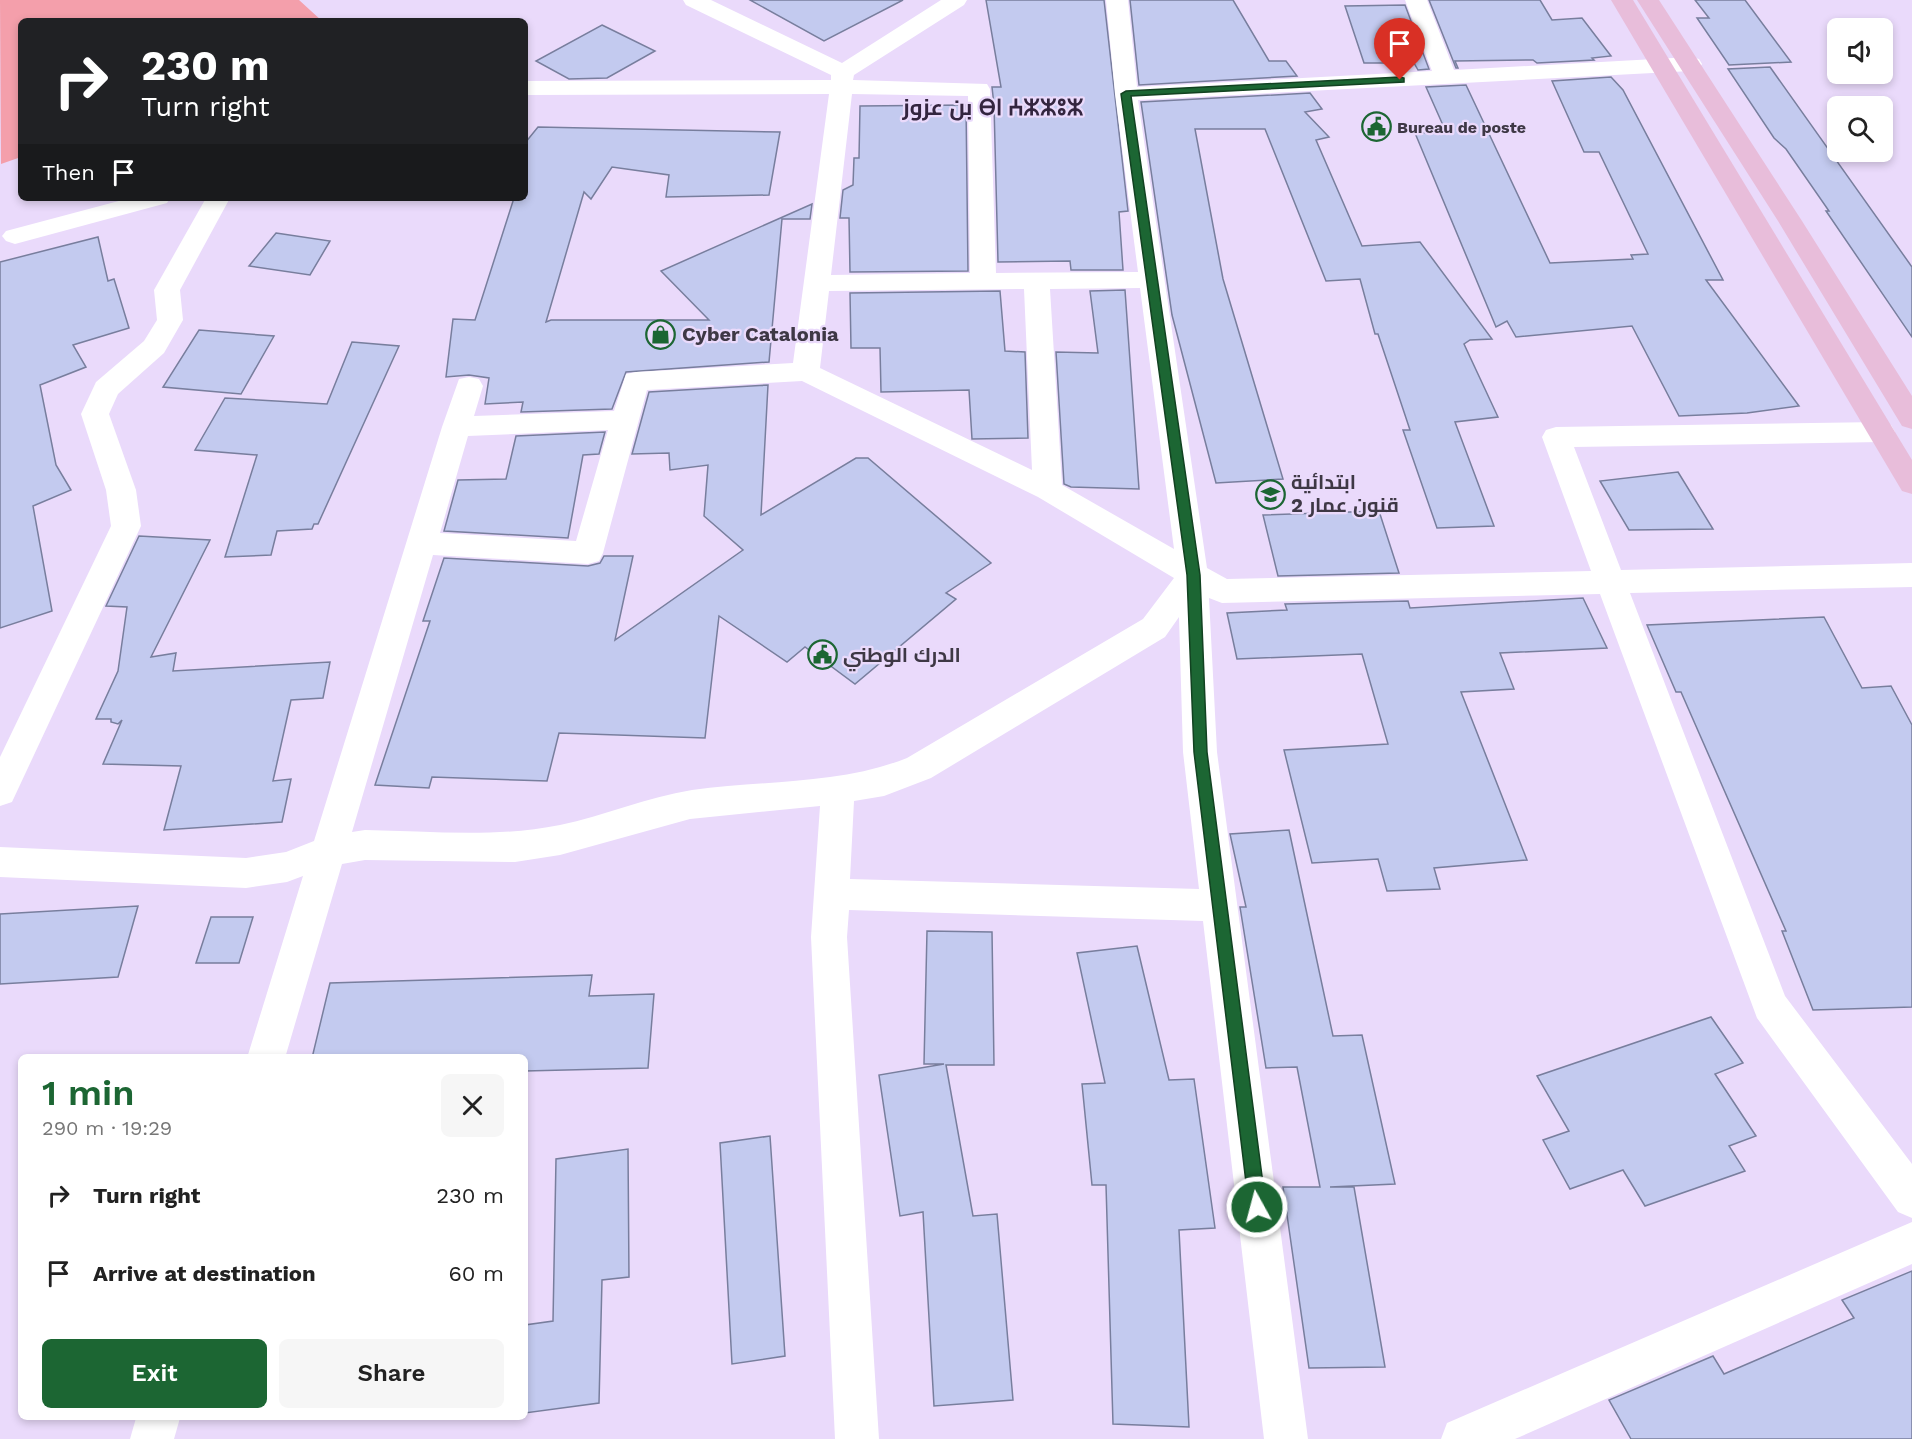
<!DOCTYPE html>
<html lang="en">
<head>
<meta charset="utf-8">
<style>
  :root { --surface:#fff; --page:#f6f6f6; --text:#222; --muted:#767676; --accent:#1c6633 }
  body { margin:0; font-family:"Work Sans",Cairo,"Noto Sans Tifinagh",sans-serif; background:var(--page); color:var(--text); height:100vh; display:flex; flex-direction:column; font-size:22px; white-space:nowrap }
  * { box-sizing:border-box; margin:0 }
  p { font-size:20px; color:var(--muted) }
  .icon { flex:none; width:33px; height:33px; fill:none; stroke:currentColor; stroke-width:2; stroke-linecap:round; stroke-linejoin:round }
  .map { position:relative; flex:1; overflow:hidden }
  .drawer { position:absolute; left:18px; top:1054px; width:510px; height:366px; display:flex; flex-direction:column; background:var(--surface); border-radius:9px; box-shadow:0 3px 9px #0003 }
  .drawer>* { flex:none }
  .top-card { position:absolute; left:18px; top:18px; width:510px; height:183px; border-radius:9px; box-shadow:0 3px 9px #0003; background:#202124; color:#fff; overflow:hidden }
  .fabs { position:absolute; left:1827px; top:18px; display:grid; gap:12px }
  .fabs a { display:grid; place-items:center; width:66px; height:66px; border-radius:9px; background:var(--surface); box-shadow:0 3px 9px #0003; font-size:30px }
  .pin { position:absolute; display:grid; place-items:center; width:51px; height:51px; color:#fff; margin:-62px -26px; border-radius:50% 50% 50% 0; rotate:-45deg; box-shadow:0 0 6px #0007 }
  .pin .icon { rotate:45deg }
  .me { position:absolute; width:66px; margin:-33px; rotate:353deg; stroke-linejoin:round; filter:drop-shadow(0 0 4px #0008) }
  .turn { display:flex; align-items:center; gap:21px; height:126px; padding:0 24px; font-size:27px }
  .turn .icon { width:78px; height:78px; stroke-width:2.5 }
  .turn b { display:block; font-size:42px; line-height:51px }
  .then { display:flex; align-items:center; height:57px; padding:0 24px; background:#0003; gap:12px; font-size:22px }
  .round { display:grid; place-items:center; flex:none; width:63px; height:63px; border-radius:9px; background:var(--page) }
  .summary { display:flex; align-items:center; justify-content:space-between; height:102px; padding:0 24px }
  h1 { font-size:36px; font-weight:600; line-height:45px; color:var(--accent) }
  .action { display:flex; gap:12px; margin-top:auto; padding:12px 24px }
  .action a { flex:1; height:69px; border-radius:9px; background:var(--accent); color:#fff; font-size:24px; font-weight:600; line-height:69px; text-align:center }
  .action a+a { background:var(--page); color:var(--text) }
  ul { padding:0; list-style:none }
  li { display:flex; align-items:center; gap:18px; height:78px; padding:0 24px }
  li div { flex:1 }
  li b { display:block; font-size:22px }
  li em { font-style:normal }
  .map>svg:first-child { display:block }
  .green { fill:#f49fab }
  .building { fill:#c3caef; stroke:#787e9d; stroke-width:1.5 }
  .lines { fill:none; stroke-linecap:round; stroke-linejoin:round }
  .minor { fill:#fff; fill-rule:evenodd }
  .major { fill:#e8bdda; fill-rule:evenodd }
  .route { fill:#1c6633; stroke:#124221; stroke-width:1.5 }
  .labels { text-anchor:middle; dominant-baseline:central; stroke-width:4.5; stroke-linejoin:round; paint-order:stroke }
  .far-poi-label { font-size:16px; font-weight:bold; fill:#3e3845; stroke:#eadafb; text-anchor:start }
  .poi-label { font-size:20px; font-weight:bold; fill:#3e3845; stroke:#eadafb; text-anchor:start }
  .far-district-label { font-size:22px; font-weight:bold; fill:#33253f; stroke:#eadafb }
</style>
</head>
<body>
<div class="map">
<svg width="1912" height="1439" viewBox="0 0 1912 1439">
  <rect width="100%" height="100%" fill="#eadafb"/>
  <polygon class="green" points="0,0 299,0 322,21 21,21 21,157 1,164"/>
  <g class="building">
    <polygon points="750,0 903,0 824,41"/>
    <polygon points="986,0 1104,0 1128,211 1119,212 1123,270 1071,270 1070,261 998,262 994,105 992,87 1001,87"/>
    <polygon points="1130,0 1233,0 1269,61 1286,61 1297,76 1139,85"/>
    <polygon points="1429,0 1540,0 1552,20 1582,18 1611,56 1592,58 1594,60 1537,63 1533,60 1455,61 1458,68 1456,68"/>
    <polygon points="1695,0 1745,0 1791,62 1729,65 1697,18 1709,18"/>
    <polygon points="1405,5 1429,69 1418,70 1414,63 1364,63 1345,6"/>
    <polygon points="602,25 655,51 607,78 569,79 536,61"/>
    <polygon points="1770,67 1912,267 1912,337 1826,211 1829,211 1786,149 1774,138 1728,69"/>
    <polygon points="1611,77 1623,90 1723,280 1706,280 1799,406 1747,413 1679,416 1632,326 1516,337 1507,321 1496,327 1415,133 1446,132 1426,87 1466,85 1550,263 1633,259 1631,255 1648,254 1599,152 1584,152 1552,81"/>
    <polygon points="1310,93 1322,109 1305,112 1329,137 1316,140 1362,246 1420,242 1492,339 1470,340 1464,344 1498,417 1455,422 1494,526 1437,528 1403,430 1410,430 1378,334 1375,334 1360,279 1326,281 1265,129 1195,129 1223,279 1283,479 1216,483 1172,315 1141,102"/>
    <polygon points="966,105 968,271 850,272 849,218 840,218 843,190 853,185 854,158 859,158 860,106"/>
    <polygon points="538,127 780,132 769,195 666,197 669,175 612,167 591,199 584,192 546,322 551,320 709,320 661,271 812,204 810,219 782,219 769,362 626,372 612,409 521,412 523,402 485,404 489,378 469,375 446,377 453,319 475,320 514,198 525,198 525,143"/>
    <polygon points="276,233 330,241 310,275 249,266"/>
    <polygon points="98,237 108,281 114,279 129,328 73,345 86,367 40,385 56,465 71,490 33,506 52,611 0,628 0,262"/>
    <polygon points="1125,290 1139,489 1071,487 1064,484 1056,352 1098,353 1090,291"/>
    <polygon points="1000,291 1005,351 1025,352 1028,438 972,439 969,390 881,392 880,348 851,348 850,293"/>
    <polygon points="199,330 274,336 241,394 163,387"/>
    <polygon points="352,342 399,346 318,524 314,524 312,529 277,531 271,555 225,557 257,455 195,450 225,398 327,404"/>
    <polygon points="768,385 761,515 856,458 868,458 991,563 946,593 956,599 855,684 805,647 787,662 719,616 705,738 559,733 547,781 432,777 429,788 375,785 430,621 423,621 444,558 588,566 600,563 604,556 633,556 615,640 743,550 704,516 708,465 670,470 669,453 632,454 649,392"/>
    <polygon points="605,432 599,454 583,455 568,538 444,531 458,480 506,479 516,436"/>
    <polygon points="1678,472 1713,529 1629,530 1600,481"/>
    <polygon points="1379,511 1399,573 1278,576 1263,515"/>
    <polygon points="139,536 210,540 151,657 176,653 173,671 330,662 323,698 291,700 273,781 291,779 282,822 164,830 181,766 103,764 122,720 118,724 111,722 111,719 96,719 118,671 127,607 106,606"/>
    <polygon points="1583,598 1607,648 1500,653 1514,689 1461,692 1527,860 1434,868 1440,889 1387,891 1378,859 1312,863 1284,750 1388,744 1362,654 1237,659 1227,613 1287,610 1285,604 1408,601 1410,608"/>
    <polygon points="1824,617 1862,688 1891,686 1912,725 1912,1007 1813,1010 1782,931 1786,931 1681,692 1676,692 1647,625"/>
    <polygon points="1289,830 1333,1036 1362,1035 1395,1184 1330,1187 1354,1187 1385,1367 1309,1368 1283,1187 1320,1187 1297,1067 1266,1068 1240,907 1246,907 1230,834"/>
    <polygon points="138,906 118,977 0,984 0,914"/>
    <polygon points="211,917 253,917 239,963 196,963"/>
    <polygon points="927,931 992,932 994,1065 946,1065 973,1216 997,1214 1013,1400 934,1406 923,1212 900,1216 879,1075 944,1064 924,1064"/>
    <polygon points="1137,946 1169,1080 1194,1079 1215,1228 1179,1230 1189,1427 1113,1424 1106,1185 1092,1185 1082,1084 1105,1083 1077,953"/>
    <polygon points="592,975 589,996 654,994 648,1068 525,1071 525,1058 312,1058 330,983"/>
    <polygon points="1711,1017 1743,1063 1715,1074 1756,1136 1729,1146 1745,1171 1645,1206 1623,1170 1570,1189 1543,1140 1569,1131 1537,1076"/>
    <polygon points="770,1136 785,1356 732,1364 720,1143"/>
    <polygon points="628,1149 629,1277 602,1280 599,1403 525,1413 525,1325 553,1321 556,1159"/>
    <polygon points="1912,1271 1912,1439 1631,1439 1609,1400 1713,1356 1724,1374 1854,1318 1842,1300"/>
  </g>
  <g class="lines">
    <g class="minor">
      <path d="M683,0H711L842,63L941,0H967L964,5L854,75L853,80L987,84L990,89L996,273L1138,272L1115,94L1106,0H1128L1137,87L1432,71L1405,0H1427L1454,70L1691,57L1699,59L1702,64L1699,69L1691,71L1138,100L1207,568L1227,579L1591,571L1542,437L1546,430L1556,427L1881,422L1891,425L1895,432L1891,439L1881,442L1574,447L1621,570L1912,563V587L1630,593L1785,996L1912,1164V1218L1898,1212L1757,1018L1600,594L1222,603L1209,598L1217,752L1308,1439H1264L1203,921L849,910L847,937L879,1439H835L811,937L820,806L690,819L560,855L515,862L365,860L342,864L285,1058H247L303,876L287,882L246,888L0,877V847L246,858L286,852L314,841L442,427L459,379L469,377L479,379L483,386L474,416L614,411L626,374L636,372L793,363L829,94L525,95V81L831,80V75L686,5ZM852,94L968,96L970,273L831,275ZM1140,288L1174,549L1062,485L1050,289ZM1024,289L1032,470L820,368L829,291ZM802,381L1038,497L1174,578L1143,619L907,758C839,785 763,780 692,790C647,797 604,816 560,825C497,838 429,831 365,830L352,832L433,555L588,564L599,561L603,553L647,390ZM608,430L576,541L440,533L468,436ZM1179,617L1183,752L1199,889L850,879L854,801L884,796L931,778L1165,637Z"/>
      <polygon points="130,198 170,198 167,203 15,244 6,241 2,236 6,231"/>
      <polygon points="206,198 230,198 180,290 183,320 164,353 118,394 109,414 136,490 141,526 12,802 0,806 0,757 111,526 106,490 81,414 96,382 144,341 157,320 154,290"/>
      <polygon points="1912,1222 1912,1264 1515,1439 1441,1439 1447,1423"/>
      <polygon points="136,1418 180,1418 174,1439 130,1439"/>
    </g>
    <g class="major">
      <polygon points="1611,0 1633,0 1912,460 1912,494 1902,491"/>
      <polygon points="1637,0 1659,0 1802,221 1912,396 1912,429 1902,426 1778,221"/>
    </g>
  </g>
  <polygon class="route" points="1400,77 1404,78 1404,82 1131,96 1200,575 1207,752 1266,1207 1263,1213 1257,1216 1251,1213 1249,1207 1194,752 1187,575 1121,94 1126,91"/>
  <defs>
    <symbol id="civic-ring" viewBox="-11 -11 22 22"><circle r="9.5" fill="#eadafb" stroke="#1c6633" stroke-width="1.5"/><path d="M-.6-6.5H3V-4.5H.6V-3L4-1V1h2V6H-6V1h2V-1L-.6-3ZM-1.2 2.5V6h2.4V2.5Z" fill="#1c6633"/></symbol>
    <symbol id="shop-ring" viewBox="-11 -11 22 22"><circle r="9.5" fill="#eadafb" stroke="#1c6633" stroke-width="1.5"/><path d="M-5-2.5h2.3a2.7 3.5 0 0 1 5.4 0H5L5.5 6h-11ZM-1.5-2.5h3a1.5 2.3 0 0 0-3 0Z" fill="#1c6633"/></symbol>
    <symbol id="school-ring" viewBox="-11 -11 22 22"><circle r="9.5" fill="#eadafb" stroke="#1c6633" stroke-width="1.5"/><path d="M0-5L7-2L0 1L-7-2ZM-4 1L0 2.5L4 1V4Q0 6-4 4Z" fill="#1c6633"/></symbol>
  </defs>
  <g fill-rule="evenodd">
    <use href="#civic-ring" x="1360" y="110" width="33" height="33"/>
    <use href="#shop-ring" x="644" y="318" width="33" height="33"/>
    <use href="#school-ring" x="1254" y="478" width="33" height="33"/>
    <use href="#civic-ring" x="806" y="638" width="33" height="33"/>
  </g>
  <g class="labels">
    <g class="far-poi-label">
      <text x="1397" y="127">Bureau de poste</text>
    </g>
    <g class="poi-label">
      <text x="682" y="334">Cyber Catalonia</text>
      <text x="1291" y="482">ابتدائية<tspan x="1291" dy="23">قنون عمار 2</tspan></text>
      <text x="843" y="655">الدرك الوطني</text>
    </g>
    <g class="far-district-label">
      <text x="993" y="107">بن عزوز ⴱⵏ ⵄⵣⵣⵓⵣ</text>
    </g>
  </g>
</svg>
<div class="fabs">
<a><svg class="icon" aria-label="sound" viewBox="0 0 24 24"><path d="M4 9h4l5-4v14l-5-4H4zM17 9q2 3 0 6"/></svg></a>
<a><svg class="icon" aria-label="search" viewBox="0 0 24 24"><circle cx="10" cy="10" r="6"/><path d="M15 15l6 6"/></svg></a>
</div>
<div class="pin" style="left:1400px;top:80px;background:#d93025"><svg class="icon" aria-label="arrive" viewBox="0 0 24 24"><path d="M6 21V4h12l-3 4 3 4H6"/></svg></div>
<svg class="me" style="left:1257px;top:1207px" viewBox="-20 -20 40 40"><circle r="17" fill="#1c6633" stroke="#fff" stroke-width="3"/><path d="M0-11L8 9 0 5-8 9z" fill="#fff"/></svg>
<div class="top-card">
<div class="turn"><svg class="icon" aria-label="right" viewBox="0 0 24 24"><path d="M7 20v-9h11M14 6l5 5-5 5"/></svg><div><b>230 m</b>Turn right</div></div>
<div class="then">Then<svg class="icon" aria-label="arrive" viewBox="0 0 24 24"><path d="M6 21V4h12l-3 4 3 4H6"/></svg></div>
</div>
<section class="drawer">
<div class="summary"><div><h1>1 min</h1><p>290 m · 19:29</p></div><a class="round"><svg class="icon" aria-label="close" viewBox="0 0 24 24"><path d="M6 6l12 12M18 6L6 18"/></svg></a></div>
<ul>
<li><svg class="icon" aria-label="right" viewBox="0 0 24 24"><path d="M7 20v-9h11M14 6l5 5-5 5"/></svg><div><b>Turn right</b></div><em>230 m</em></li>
<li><svg class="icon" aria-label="arrive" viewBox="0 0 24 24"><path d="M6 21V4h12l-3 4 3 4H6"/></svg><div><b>Arrive at destination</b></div><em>60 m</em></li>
</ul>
<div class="action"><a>Exit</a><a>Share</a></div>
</section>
</div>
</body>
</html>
